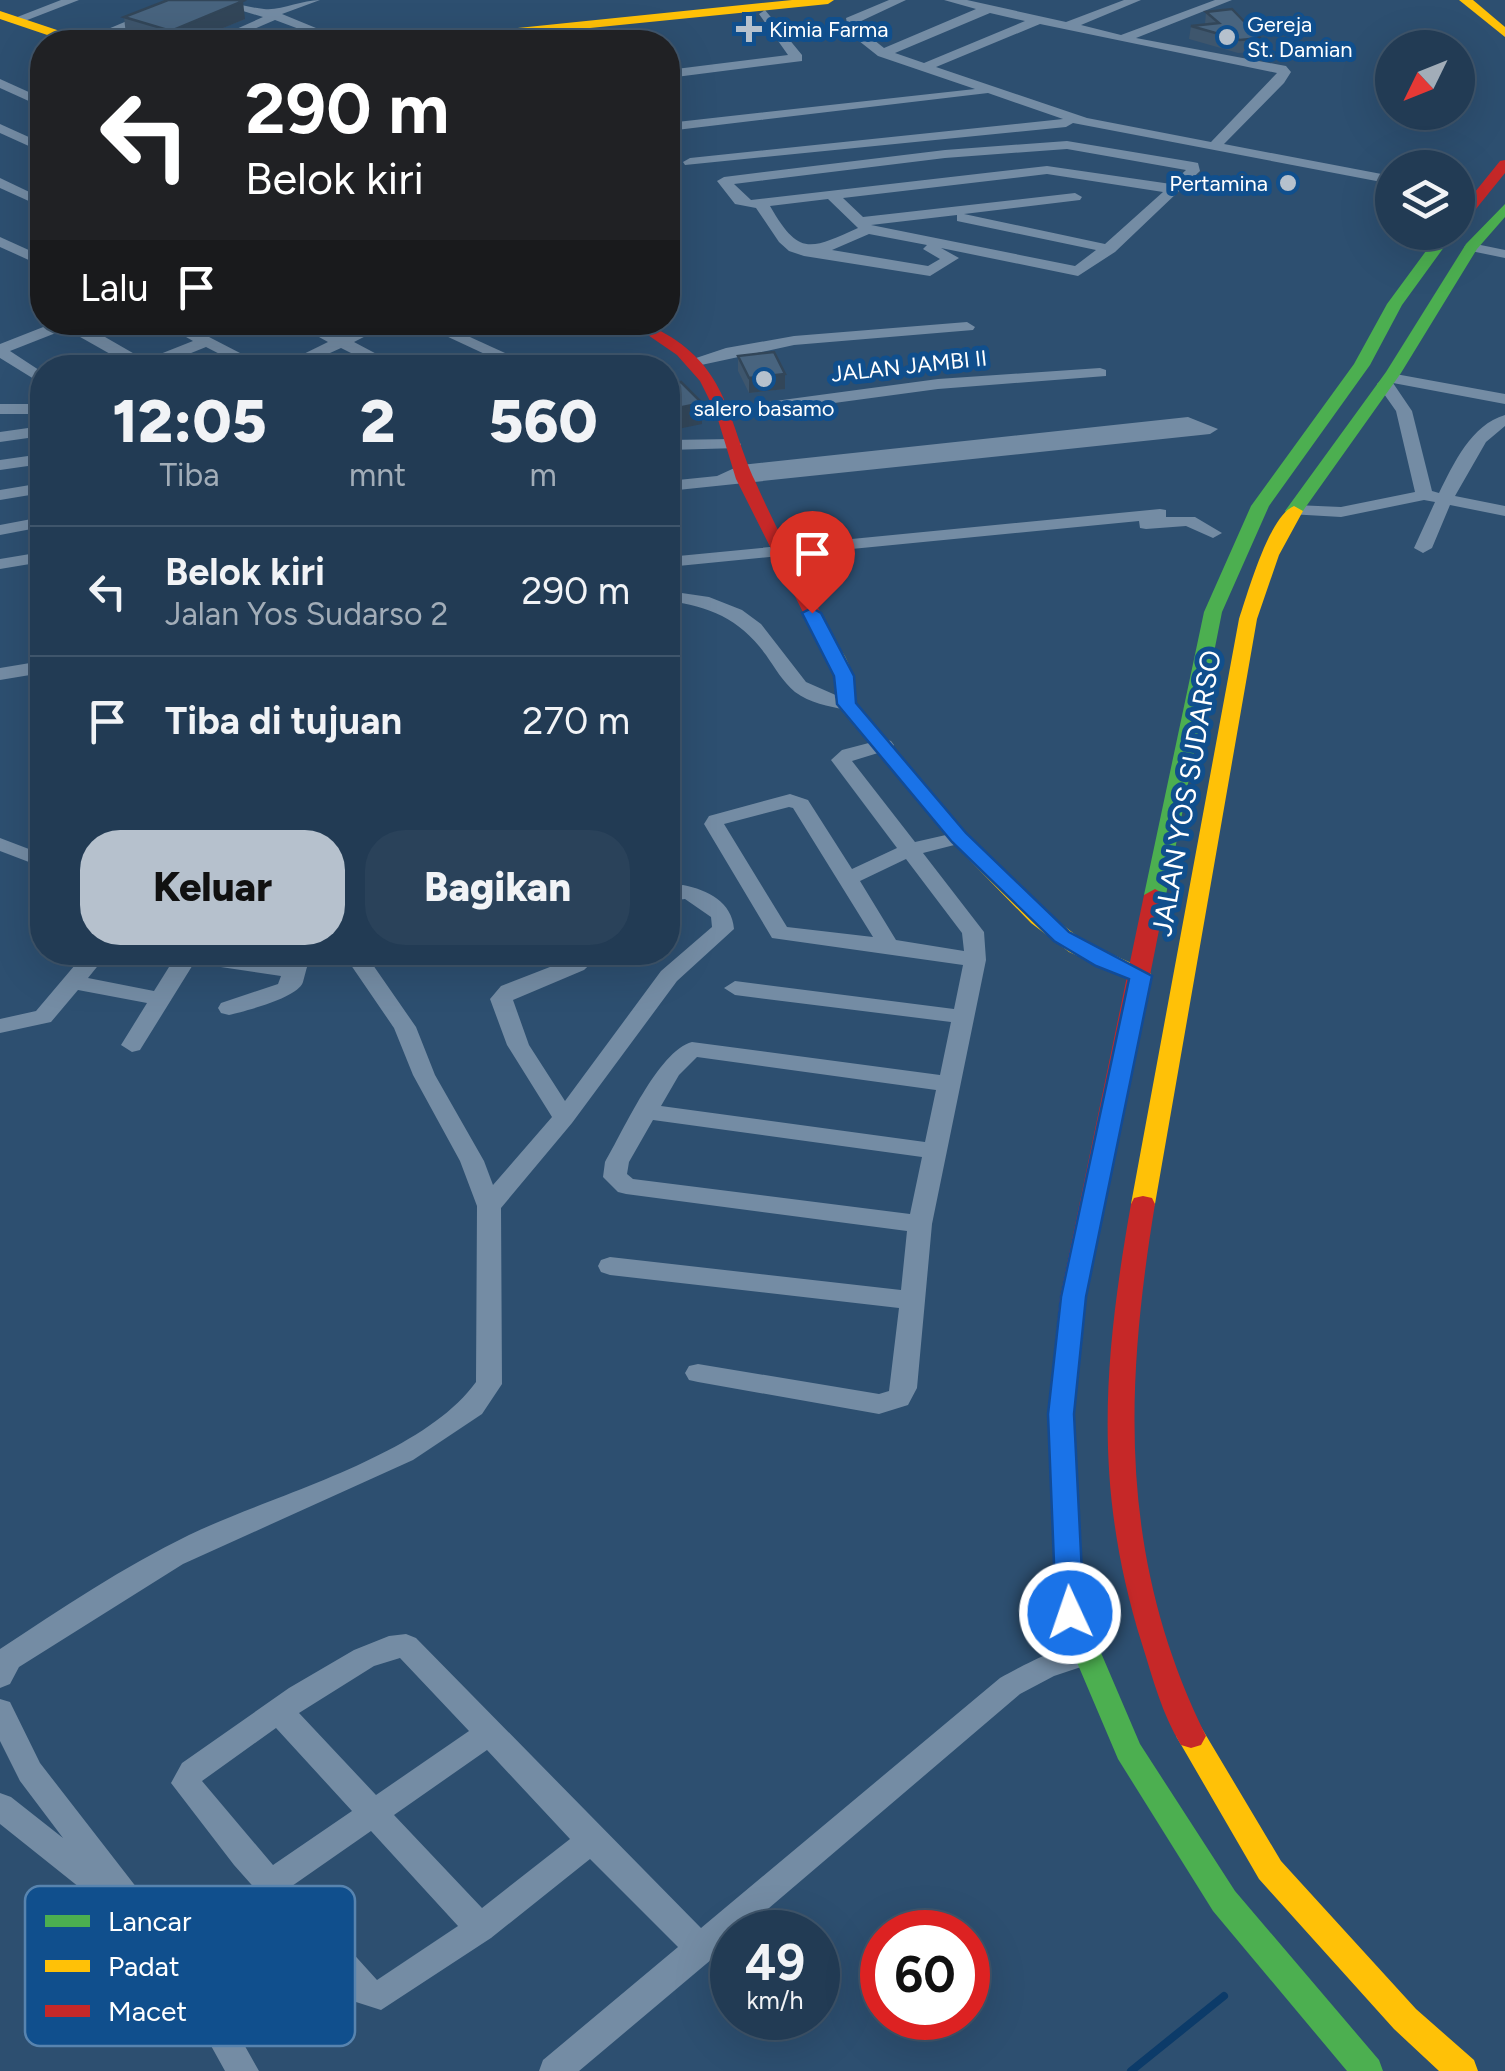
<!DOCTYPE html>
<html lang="id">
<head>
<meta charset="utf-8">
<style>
  :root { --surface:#223b54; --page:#2a425a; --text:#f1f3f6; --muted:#a2adb8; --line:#3f556b; --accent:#b6c1cd }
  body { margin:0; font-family:Figtree,sans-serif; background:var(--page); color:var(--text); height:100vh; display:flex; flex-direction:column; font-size:38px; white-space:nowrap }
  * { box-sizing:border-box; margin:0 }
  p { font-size:32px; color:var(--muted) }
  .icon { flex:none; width:55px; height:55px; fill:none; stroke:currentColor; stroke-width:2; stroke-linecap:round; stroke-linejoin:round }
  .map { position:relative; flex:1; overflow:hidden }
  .details { position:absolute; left:30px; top:355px; width:650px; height:610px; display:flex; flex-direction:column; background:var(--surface); border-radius:40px; box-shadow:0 10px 40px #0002,0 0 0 2px var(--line) }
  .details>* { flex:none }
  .top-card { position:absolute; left:30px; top:30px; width:650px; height:305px; border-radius:40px; box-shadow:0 10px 40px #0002,0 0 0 2px var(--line); background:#202124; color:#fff; overflow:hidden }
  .needle { width:65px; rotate:227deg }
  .buttons { position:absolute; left:1375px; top:30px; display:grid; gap:20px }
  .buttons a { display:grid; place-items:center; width:100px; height:100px; border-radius:50%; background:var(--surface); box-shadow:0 10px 40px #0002,0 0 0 2px var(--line); font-size:50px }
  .speed { position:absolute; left:710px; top:1910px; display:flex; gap:20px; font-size:50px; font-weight:700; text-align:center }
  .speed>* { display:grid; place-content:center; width:130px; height:130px; border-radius:50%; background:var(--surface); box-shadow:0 10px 40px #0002,0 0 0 2px var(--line); line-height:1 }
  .speed small { font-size:25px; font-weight:400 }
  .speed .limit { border:15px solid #d22; background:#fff; color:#111 }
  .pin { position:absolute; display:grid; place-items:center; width:85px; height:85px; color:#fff; margin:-102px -42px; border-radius:50% 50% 50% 0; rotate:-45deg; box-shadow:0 0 10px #0007 }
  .pin .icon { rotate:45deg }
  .me { position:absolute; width:110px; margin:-55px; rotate:357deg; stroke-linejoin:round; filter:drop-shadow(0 0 8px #0008) }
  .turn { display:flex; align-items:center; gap:35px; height:210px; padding:0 50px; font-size:45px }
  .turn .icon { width:130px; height:130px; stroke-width:2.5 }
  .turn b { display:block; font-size:70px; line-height:85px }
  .then { display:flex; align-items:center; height:95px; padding:0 50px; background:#0003; gap:20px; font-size:38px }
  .eta { display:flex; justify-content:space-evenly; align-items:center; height:170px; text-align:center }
  .eta b { font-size:60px; font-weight:800; line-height:70px }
  .button { display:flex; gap:20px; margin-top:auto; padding:20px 50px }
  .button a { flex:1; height:115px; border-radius:40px; background:var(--accent); color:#111; font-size:40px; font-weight:800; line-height:115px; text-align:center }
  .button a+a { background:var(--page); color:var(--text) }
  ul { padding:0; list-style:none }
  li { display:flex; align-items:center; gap:30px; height:130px; padding:0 50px; border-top:2px solid var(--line) }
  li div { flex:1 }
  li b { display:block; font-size:38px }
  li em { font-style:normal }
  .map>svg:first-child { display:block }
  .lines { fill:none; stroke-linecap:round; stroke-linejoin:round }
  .stream { stroke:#0c3b69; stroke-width:8 }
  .street { fill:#748ca4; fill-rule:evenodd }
  .fast { fill:#4caf50; fill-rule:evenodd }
  .slow { fill:#ffc107; fill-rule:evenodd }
  .jam { fill:#c62828; fill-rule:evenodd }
  .wall { fill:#3e566d }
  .shaded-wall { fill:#324659 }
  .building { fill:#48647f; stroke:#324659; stroke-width:2.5 }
  .route { fill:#1a73e8; stroke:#114b97; stroke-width:2.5 }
  .poi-dot { fill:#b6c1cd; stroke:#104f8d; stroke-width:4 }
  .labels { text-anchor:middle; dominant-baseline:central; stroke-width:10; stroke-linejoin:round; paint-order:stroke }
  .far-poi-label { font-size:22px; fill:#fff; stroke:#104f8d; text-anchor:start }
  .far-street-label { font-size:22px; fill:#fff; stroke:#104f8d }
  .street-label { font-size:28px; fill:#fff; stroke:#104f8d }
  .key { fill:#104f8d; stroke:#5884af; stroke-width:2.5 }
  .key-label { font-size:28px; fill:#fff }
</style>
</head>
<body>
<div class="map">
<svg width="1505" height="2071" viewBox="0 0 1505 2071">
  <rect width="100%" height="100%" fill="#2d4f70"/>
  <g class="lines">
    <polyline class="stream" points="1131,2071 1224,1996"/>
    <g class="street">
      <polygon points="61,0 79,0 17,24 7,21"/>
      <polygon points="177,0 194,0 93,42 77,42"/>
      <path d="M207,0C227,0 244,7 264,9C281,11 301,0 320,0L282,14L350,42H334L275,20L223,42H207L263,17Z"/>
      <path d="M889,0H906L857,23L859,28L884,48L976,9L944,0H967L1066,22L1124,0H1141L1081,25L1121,35L1215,0H1232L1136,38L1286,66L1291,72L1284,83L1224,144L1392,176V184L1073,123L1066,127L685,165L683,162L690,158L1063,119L988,93L668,131V123L975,89L878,56L849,33L846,18ZM990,13L1025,21L924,63L895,53ZM1040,24L1277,73L1211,142L1087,118L936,67Z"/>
      <polygon points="765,10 802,55 802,61 668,78 668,70 788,55 759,14"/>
      <polygon points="0,79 42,98 42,107 0,88"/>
      <polygon points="0,124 42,143 42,152 0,133"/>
      <path d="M1067,141L1193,162L1198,163L1200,171L1115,252L1078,276L941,248L959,258L930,276L804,256L789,251L779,242L756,208L735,204L717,181L724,177L945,150ZM1067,149L1186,170L1171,184L1047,166L751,200L734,184L945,158ZM1047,174L1163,192L1105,244L964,214L1080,200L1082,197L1075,193L863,217L843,198ZM828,199L858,228C809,250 799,256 770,206ZM957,215V221L1096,250L1075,266L871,225ZM869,234L927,245L923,249L940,259L928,266L832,250Z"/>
      <polygon points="0,178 42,198 42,207 0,188"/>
      <polygon points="1458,188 1484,193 1486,196 1479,200 1458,196"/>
      <polygon points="0,237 42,256 42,266 0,247"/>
      <polygon points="1471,243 1505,250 1505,258 1466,250 1464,247"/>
      <polygon points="56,322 79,322 145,360 193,341 160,322 180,322 269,368 247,368 206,347 154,368 135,368 66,329 10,351 42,372 42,384 0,358 0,344"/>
      <polygon points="292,322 312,322 341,336 372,322 393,322 354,342 403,368 381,368 341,348 297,368 275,368 328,342"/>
      <polygon points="416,322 437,322 538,368 515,368"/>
      <polygon points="967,322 975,327 973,330 794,345 692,367 684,362 726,348 794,336"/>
      <polygon points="1100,368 1106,370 1106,376 938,389 724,418 716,413 724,408 938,379"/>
      <path d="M1390,373L1505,394V404L1393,383L1412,411L1432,491L1439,493C1454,463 1471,425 1505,415V426L1486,442L1455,496L1505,506V516L1450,505L1432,548L1423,553L1414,548L1435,502L1424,500L1341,517L1289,514L1286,510L1295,505L1341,507L1415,492L1396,411L1377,384Z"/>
      <rect x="0" y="404" width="42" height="10"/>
      <polygon points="1188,417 1218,429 1210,434 668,491 668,481 717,476 741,465"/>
      <polygon points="42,426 42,436 0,442 0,432"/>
      <polygon points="733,439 741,444 739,448 668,450 668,440"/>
      <polygon points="42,454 42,464 0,470 0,460"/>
      <polygon points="42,483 42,493 0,500 0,490"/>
      <polygon points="1160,509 1166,510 1166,517 1195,517 1222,533 1213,538 1186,526 1146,529 1140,528 1139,521 668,567 668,557"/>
      <polygon points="42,517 42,527 0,535 0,525"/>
      <polygon points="42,552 42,562 0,569 0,559"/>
      <path d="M668,591L709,597L742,610L761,624L806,682L856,704L846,710C828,706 810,703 795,692C783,682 775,668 766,655C741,620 710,606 668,601Z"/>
      <polygon points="42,661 42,673 0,680 0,668"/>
      <path d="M884,739L891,741L894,745L891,749L852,761L915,842L959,832L969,838L966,842L923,853L984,932L986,960L932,1224L917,1388L908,1405L879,1414L698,1382L689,1380L685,1373L689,1366L698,1364L879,1394L889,1391L899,1308L610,1275L601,1272L598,1266L601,1260L610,1257L901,1290L907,1231L626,1194L618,1192L603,1177L605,1162C623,1132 658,1051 692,1042L940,1075L951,1022L735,995L724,988L735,981L954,1009L963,965L772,938L704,824L709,816L790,794L808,800L852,869L897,848L831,760L842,750ZM789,807L793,808L873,937L787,927L724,824ZM906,859L962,933L964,951L896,940L860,881ZM697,1057L936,1090L925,1142L661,1106L679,1075ZM653,1120L922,1157L910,1214L633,1179L627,1174L629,1162Z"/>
      <polygon points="0,838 42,854 42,867 0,851"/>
      <path d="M683,885C708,890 732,902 734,929L677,981L572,1123L501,1208L502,1384L482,1414L413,1460L183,1564L19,1667L10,1684L0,1688V1649C61,1609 123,1567 189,1535C272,1495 422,1457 476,1382L477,1206L460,1161L413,1075L394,1028L342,952H364L416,1027L435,1075L484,1161L493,1185L552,1117L507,1045L490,999L501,986L568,960L578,952H603L584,970L513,1000L529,1045L565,1101L661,971L712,927L711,917L685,899L668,901V888Z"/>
      <path d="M86,952H109L88,978L154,991L174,959L160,952H214L277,963L285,962L292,952H315C306,965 307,969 303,982C298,998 245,1011 229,1015L221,1013L218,1008L221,1003L278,984L281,976L194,963L140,1050L132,1052L121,1045L147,1003L78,990L51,1022L0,1033V1019L36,1011Z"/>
      <path d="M406,1634L416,1638L701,1928L1000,1678C1022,1666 1072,1638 1096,1646L1100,1654L1096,1662L1054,1676L1020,1694L741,1932H732V1940L712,1959L579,2071H539L543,2060L678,1947L590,1859L491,1938L381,2010L356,2002L234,1865L171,1783L182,1763L289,1688L354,1650L389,1636ZM400,1658L469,1731L376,1795L299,1713L374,1666ZM276,1728L352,1811L273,1865L202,1781ZM487,1750L570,1839L482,1908L394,1815ZM371,1831L458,1926L377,1980L292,1886Z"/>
      <polygon points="0,1699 10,1702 40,1763 206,1977 259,2071 225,2071 184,1997 117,1910 104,1907 0,1824 0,1793 11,1797 63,1838 20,1781 0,1741"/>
    </g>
    <g class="fast">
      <polygon points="1505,204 1505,217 1477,249 1401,373 1300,515 1288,515 1285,511 1386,372 1466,244"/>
      <polygon points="1440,232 1455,232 1402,305 1370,365 1269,506 1222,612 1166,895 1162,900 1148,900 1144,895 1204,612 1251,506 1354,364 1387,304"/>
      <polygon points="1069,1588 1079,1591 1084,1613 1140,1744 1235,1891 1379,2060 1383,2071 1347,2071 1213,1911 1118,1759 1056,1613 1055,1599 1059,1591"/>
    </g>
    <g class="slow">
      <polygon points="792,0 834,0 828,4 451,42 413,42 419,38"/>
      <polygon points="1459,0 1473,0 1505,27 1505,37"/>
      <polygon points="0,11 84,39 85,42 68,42 0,19"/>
      <path d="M1294,506L1303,511L1279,555L1257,619L1155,1204L1152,1210H1134L1131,1204L1239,619C1248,593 1269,516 1294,506Z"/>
      <path d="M830,642C851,651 854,683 856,703L966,834L1047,913L1085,942L1149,971L1152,976L1149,981H1133L1069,952L1031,923L952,842L836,704L834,677L821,648Z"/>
      <polygon points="1191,1724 1201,1727 1281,1861 1416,2009 1474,2060 1478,2071 1439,2071 1394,2029 1259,1879 1176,1736 1181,1727"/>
    </g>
    <g class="jam">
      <polygon points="1505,160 1505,173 1463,225 1458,226 1458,213 1500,161"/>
      <path d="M629,322C647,322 655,328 671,337C729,374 729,424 755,481C780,538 811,593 839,648L837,652H823L821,648L736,479L716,413L700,381L677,355Z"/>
      <polygon points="1155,889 1166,895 1086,1297 1074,1414 1083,1599 1079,1607 1069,1610 1059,1607 1055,1599 1048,1414 1060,1297 1144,895"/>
      <path d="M1143,1196L1152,1198L1155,1204C1124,1393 1119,1560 1206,1736L1201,1745L1191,1748L1181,1745C1162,1714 1153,1679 1142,1644C1093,1488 1103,1363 1131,1204L1134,1198Z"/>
    </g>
  </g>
  <g class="wall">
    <polygon points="1206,12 1260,38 1258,52 1238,53 1189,39 1191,26 1205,24"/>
    <polygon points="124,17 245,19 189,42 151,42 126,35"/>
    <polygon points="738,356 785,389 749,393 738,371"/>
  </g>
  <g class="shaded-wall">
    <polygon points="243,1 245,19 189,42 172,42 171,31"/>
    <polygon points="785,374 785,389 749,393 749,378"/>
    <polygon points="702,403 702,424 668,431 668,410"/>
  </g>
  <g class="building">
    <polygon points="168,0 238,0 243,1 171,31 124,17"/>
    <polygon points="1232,9 1260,38 1240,40 1191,26 1219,23 1206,12"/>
    <polygon points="774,352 785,374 749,378 738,356"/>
    <polygon points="681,382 702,403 668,410 668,386"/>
  </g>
  <polygon class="route" points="812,608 821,613 854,676 856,703 966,833 1069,932 1152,976 1086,1297 1074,1414 1084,1613 1080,1621 1070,1624 1060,1621 1056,1613 1048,1414 1061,1297 1129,979 1096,966 1054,941 952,842 837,704 834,676 802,613"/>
  <g class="poi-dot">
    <path d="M744 14h10v10h10v10h-10v10h-10v-10h-10v-10h10z"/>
    <circle cx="1227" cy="37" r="10"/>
    <circle cx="1288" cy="183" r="10"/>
    <circle cx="764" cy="379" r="10"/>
  </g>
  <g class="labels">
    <g class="far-poi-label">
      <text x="1247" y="24">Gereja<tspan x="1247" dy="25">St. Damian</tspan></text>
      <text x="769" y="29">Kimia Farma</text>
      <text x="1268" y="183" text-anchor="end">Pertamina</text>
      <text x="764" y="408" text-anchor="middle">salero basamo</text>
    </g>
    <g class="far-street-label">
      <text transform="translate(909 366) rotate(-6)">JALAN JAMBI II</text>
    </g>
    <g class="street-label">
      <text transform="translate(1186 793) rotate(-80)">JALAN YOS SUDARSO</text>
    </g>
  </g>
  <rect x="25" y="1886" width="330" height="160" rx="15" class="key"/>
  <rect x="45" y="1915" width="45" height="12" fill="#4caf50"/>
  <rect x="45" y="1960" width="45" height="12" fill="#ffc107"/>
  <rect x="45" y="2005" width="45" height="12" fill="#c62828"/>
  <g class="key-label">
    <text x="108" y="1931">Lancar</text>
    <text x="108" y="1976">Padat</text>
    <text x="108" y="2021">Macet</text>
  </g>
</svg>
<div class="buttons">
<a><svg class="needle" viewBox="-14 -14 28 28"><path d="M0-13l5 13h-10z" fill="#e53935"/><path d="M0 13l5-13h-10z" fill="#a2adb8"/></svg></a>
<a><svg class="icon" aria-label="layers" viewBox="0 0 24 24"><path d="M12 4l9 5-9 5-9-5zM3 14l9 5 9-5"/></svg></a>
</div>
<div class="speed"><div>49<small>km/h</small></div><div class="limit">60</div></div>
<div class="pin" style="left:812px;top:613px;background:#d93025"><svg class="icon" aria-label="arrive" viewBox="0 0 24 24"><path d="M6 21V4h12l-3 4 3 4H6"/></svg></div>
<svg class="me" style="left:1070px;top:1613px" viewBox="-20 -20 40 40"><circle r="17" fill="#1a73e8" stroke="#fff" stroke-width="3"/><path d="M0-11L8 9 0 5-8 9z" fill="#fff"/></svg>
<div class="top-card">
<div class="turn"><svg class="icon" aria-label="left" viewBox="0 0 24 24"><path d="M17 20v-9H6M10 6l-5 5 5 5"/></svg><div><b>290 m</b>Belok kiri</div></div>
<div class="then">Lalu<svg class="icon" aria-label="arrive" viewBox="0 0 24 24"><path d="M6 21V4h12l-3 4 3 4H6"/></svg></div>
</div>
<section class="details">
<div class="eta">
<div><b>12:05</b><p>Tiba</p></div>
<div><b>2</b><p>mnt</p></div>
<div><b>560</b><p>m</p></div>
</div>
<ul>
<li><svg class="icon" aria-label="left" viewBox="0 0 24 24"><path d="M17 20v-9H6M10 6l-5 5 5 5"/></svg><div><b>Belok kiri</b><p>Jalan Yos Sudarso 2</p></div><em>290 m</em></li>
<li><svg class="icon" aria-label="arrive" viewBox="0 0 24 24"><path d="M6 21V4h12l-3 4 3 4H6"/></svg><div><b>Tiba di tujuan</b></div><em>270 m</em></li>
</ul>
<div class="button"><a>Keluar</a><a>Bagikan</a></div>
</section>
</div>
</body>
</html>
